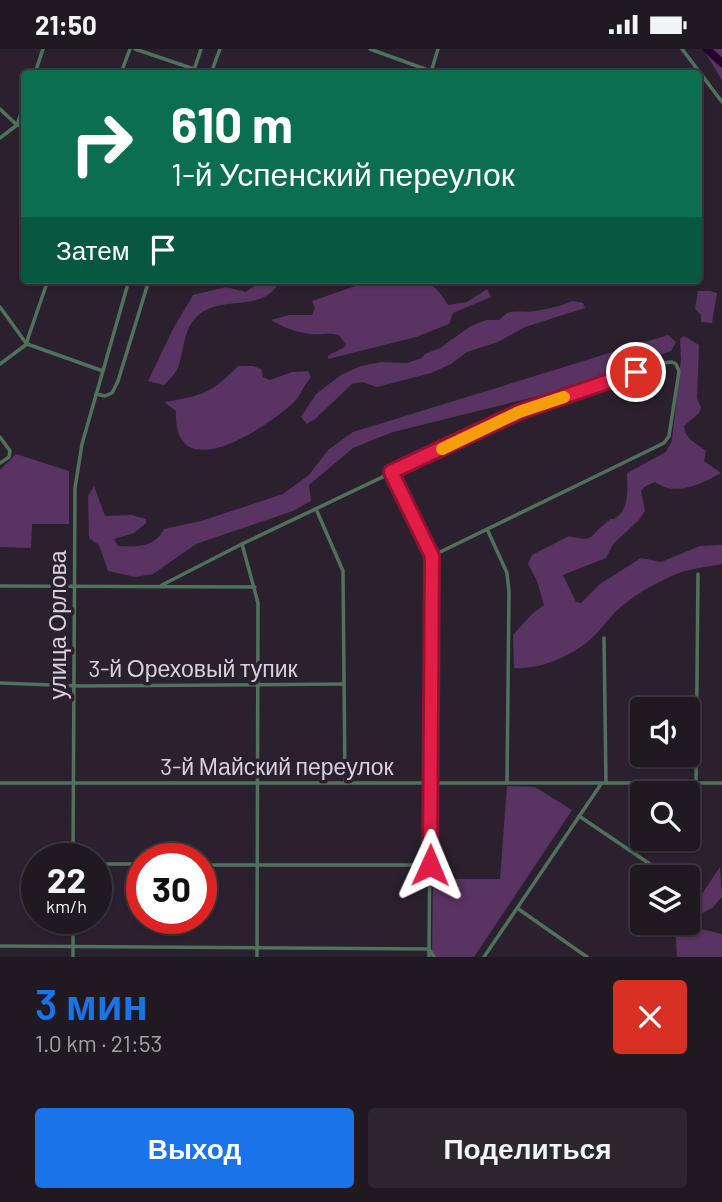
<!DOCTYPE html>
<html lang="ru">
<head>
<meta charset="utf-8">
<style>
  :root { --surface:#201922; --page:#2d262f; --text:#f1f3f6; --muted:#a2a0a5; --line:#3d3840; --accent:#1a73e8 }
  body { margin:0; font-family:Barlow,sans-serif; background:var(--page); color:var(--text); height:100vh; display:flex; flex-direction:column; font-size:26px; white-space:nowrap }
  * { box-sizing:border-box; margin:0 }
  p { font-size:23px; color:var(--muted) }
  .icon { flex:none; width:38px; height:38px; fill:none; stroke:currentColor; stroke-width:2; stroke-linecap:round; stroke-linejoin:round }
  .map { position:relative; height:908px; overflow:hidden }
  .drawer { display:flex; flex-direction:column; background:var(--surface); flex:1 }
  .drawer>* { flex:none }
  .top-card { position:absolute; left:21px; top:21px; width:681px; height:214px; border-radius:7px; box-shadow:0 2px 5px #0004,0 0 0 2px var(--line); background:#0b6e4f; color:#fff; overflow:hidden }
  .controls { position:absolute; left:630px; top:648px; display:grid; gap:14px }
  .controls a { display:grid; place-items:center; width:70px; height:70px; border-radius:7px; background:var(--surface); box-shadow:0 2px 5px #0004,0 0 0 2px var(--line); font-size:35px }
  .speed { position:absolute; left:21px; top:794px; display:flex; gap:14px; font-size:35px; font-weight:700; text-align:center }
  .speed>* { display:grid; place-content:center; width:91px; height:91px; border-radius:50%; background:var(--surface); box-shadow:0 2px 5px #0004,0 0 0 2px var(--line); line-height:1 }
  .speed small { font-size:18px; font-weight:400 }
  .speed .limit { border:10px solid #d22; background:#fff; color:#111 }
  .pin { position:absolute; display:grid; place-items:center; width:60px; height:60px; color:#fff; margin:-30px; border:4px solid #fff; border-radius:50%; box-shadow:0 2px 7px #0007 }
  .me { position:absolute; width:77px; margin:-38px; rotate:1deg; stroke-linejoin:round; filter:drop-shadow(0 0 5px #0008) }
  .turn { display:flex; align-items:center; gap:24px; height:147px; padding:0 35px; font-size:32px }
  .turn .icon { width:91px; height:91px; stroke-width:2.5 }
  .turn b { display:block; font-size:49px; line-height:60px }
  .then { display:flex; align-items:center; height:66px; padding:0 35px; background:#0003; gap:14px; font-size:26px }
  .round { display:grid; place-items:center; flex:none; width:74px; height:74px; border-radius:7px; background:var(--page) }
  .summary { display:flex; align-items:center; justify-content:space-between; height:119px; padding:0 35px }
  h1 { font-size:42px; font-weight:600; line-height:52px; color:var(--accent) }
  .cta { display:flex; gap:14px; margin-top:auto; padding:14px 35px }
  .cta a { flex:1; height:80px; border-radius:7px; background:var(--accent); color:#fff; font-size:28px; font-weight:600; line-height:80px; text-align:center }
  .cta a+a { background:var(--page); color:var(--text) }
  .status { display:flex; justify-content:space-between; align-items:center; height:49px; padding:0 35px; background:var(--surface); direction:ltr }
  .status svg { height:19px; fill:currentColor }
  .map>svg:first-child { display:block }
  .green { fill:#593362 }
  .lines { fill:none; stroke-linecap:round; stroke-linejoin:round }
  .river { stroke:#25032e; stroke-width:8 }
  .street { stroke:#50715d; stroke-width:3.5 }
  .route-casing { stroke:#92132f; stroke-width:18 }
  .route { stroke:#e11d48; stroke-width:12 }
  .slow { stroke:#f59e0b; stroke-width:12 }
  .labels { text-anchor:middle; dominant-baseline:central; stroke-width:7; stroke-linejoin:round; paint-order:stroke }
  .street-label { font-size:23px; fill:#d8d1d9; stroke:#2b212e }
</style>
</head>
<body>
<div class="status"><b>21:50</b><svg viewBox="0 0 49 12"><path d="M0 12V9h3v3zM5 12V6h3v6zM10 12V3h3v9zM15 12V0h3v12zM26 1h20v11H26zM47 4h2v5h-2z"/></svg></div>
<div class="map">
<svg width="722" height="908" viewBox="0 0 722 908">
  <rect width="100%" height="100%" fill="#2b212e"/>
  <g class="green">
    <polygon points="703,0 722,0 722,31"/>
    <path d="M256,231H279V234C262,263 225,247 201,264C182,279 185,299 178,319C175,325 169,331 164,336L148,332L173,280L193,246L226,238L246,243L254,237Z"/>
    <path d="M403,231C429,231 434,234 448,256L467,253L487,240L491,248L453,264L449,275L416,288L328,310V307C334,302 341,302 346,296L339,286C327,283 322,286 310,285C296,283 284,279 271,271L289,266H312L315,259L312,252L370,232Z"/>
    <polygon points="698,242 710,242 717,244 712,274 701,273 701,266 695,260"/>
    <path d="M573,252L583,254L585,259L525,278L498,293L467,303L451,315L431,324L377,338L362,333L352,335L315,370L307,375L301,368L316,345L341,326L361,317L381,313L407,314L422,309L425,305L440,299L471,277L486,271H499L507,264C516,261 526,264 535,262C548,260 561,257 573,252Z"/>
    <path d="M668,286L676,293L671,302L551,344L393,383L353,399L309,436L311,452L293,462L196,495L153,525L135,528L108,522L99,496L89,489L88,447L94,437L105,467L132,466L146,470V474L134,484L114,490L118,497C137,498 154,499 164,480L201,472L283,445L309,426L328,401L353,383Z"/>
    <path d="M684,287L699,296L697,349L701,359L699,364L684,377C685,390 696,394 706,402L704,412L721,424C702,435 675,448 655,433L644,438L641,442L645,462L639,471L613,495L606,509L563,526L576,553L581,554L600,535L641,509L661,513L700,497L722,496V515C708,518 693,519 679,524C663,530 641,542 627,553C613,563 605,576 593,588C574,606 540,621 514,619L513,586L532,565L544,556L537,532L528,515L532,506L569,487C596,494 588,487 607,473C614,467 610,473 617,468C630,458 627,438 627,424L666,403L672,391L681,310L680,290Z"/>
    <path d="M238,317H253L261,320L263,328L270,331L292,323L308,322L311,328C303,337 300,348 293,354C266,379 173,441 176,362L164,353C201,347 211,345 238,317Z"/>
    <polygon points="16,405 69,422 69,475 32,475 31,499 0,498 0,421"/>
    <polygon points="507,737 535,738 572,761 474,908 432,908 433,830 500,830"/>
    <polygon points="720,818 722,848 712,859 696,867 690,863"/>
    <polygon points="675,874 722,885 722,908 677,908"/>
  </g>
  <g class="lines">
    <polyline class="river" points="707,0 722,14"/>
    <g class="street">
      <polyline points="135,0 194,20"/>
      <polyline points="370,0 436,24"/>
      <polyline points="682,0 722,53"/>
      <polyline points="431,23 438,0"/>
      <polyline points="35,24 43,0"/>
      <polyline points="121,24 130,0"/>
      <polyline points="193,24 201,0"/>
      <polyline points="211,24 220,0"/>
      <polyline points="0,60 17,76 24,79"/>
      <polyline points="0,89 17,76 24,55"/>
      <polyline points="0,258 26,294"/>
      <polyline points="27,295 103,322"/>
      <polyline points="0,315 27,295 28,289 48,231"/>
      <polyline points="96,345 105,347 112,344 118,332 149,231"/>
      <polyline points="0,388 10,402 9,408 0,414"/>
      <polyline points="391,423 432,507 429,908"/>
      <polyline points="316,460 343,522 345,734"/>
      <polyline points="487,480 507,524 509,543 507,734"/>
      <polyline points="242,495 258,554 257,908"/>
      <polyline points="162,536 242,495 519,363 661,314 672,313 676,315 679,322 669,387 664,394 432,507"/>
      <polyline points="0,537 255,538"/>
      <polyline points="604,589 606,734"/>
      <polyline points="0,634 79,637 343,635"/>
      <polyline points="0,734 722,734"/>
      <polyline points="696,734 698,525"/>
      <polyline points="579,767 669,828"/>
      <polyline points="73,810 75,439 82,395 129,231"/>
      <polyline points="96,815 142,815"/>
      <polyline points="201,816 430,816"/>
      <polyline points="687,828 693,818"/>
      <polyline points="517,859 587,908"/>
      <polyline points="0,897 429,900 434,908"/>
      <polyline points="73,908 73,870"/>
      <polyline points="484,908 601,735"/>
    </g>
  </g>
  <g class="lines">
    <defs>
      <polyline id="route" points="430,816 432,507 391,423 519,363 636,323"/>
    </defs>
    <use href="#route" class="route-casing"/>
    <use href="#route" class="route"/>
    <polyline class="slow" points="442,400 519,363 564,348"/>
  </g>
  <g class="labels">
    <g class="street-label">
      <text transform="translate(57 576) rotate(-90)">улица Орлова</text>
      <text x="193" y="619">3-й Ореховый тупик</text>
      <text x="277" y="717">3-й Майский переулок</text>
    </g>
  </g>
</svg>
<div class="controls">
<a><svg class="icon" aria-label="sound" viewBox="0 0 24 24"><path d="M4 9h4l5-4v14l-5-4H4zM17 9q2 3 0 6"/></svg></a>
<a><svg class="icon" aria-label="search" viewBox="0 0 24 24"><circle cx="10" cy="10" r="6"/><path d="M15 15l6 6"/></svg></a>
<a><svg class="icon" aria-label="layers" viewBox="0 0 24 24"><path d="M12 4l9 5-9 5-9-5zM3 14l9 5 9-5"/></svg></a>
</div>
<div class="speed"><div>22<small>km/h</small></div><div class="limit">30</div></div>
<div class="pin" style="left:636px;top:323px;background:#d93025"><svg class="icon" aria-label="arrive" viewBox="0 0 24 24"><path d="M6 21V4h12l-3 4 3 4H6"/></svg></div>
<svg class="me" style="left:430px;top:816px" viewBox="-20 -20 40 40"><path d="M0-17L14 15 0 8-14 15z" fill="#e11d48" stroke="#fff" stroke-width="4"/></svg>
<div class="top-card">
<div class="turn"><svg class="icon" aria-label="right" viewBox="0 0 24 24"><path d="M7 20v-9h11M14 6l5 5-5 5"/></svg><div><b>610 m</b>1-й Успенский переулок</div></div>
<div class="then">Затем<svg class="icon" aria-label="arrive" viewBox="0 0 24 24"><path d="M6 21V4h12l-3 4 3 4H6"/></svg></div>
</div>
</div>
<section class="drawer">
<div class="summary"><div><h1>3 мин</h1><p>1.0 km · 21:53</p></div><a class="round" style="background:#d93025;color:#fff"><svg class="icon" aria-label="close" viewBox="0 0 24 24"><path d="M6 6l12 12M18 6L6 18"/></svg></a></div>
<div class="cta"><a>Выход</a><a>Поделиться</a></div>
</section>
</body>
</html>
